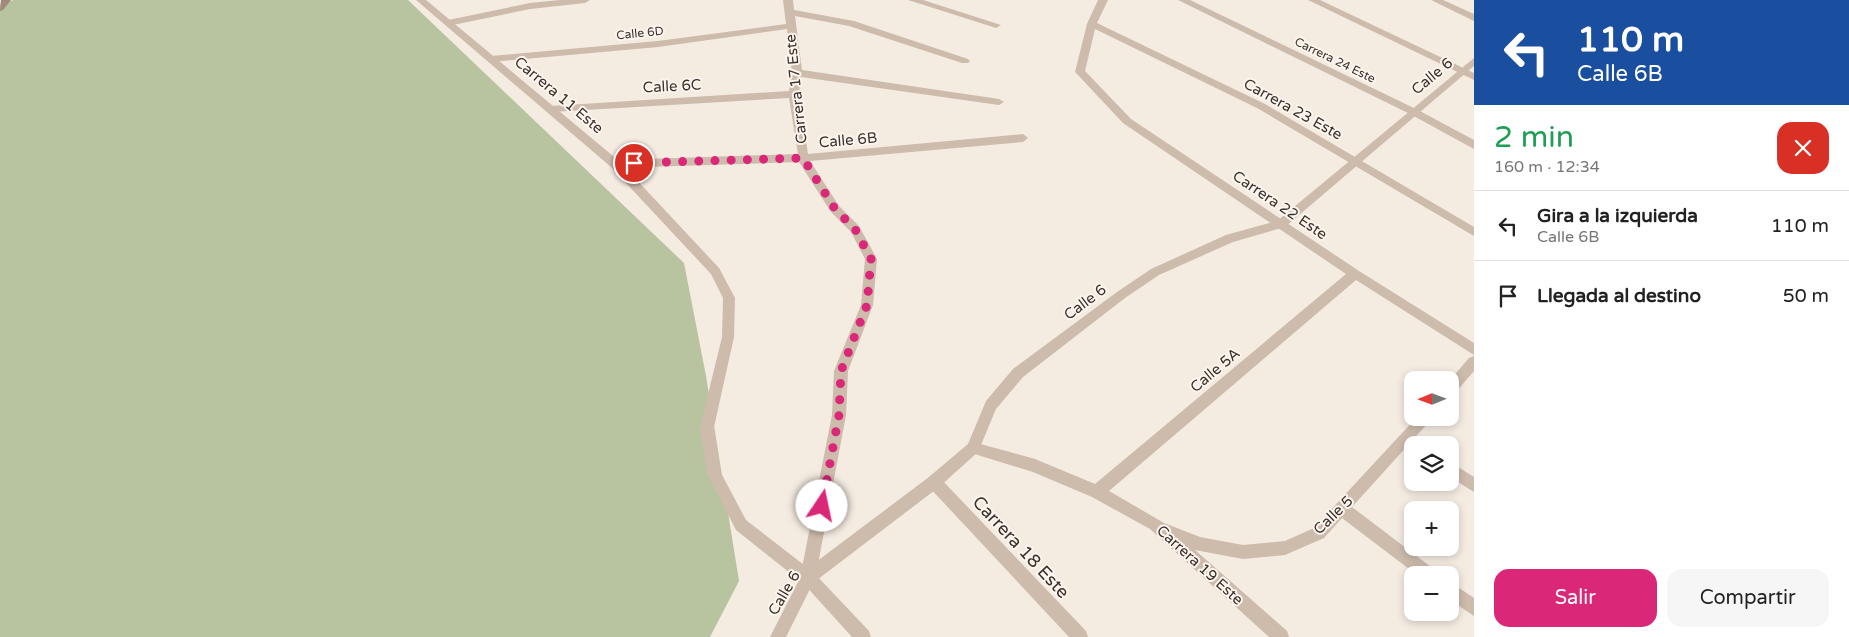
<!DOCTYPE html>
<html lang="es">
<head>
<meta charset="utf-8">
<style>
  :root { --surface:#fff; --page:#f6f6f6; --text:#222; --muted:#767676; --line:#e0e0e0; --accent:#db2777 }
  body { margin:0; font-family:"Varela Round",sans-serif; background:var(--page); color:var(--text); height:100vh; display:flex; flex-direction:column; font-size:19px; white-space:nowrap }
  * { box-sizing:border-box; margin:0 }
  p { font-size:16px; color:var(--muted) }
  .icon { flex:none; width:28px; height:28px; fill:none; stroke:currentColor; stroke-width:2; stroke-linecap:round; stroke-linejoin:round }
  .map { position:relative; flex:1; overflow:hidden }
  .details { display:flex; flex-direction:column; background:var(--surface); width:375px }
  .details>* { flex:none }
  .banner { background:#1a4fa0; color:#fff; overflow:hidden }
  .needle { width:32px; rotate:269deg }
  .fabs { position:absolute; left:1404px; top:371px; display:grid; gap:10px }
  .fabs a { display:grid; place-items:center; width:55px; height:55px; border-radius:10px; background:var(--surface); box-shadow:0 2px 8px #0003; font-size:25px }
  .pin { position:absolute; display:grid; place-items:center; width:42px; height:42px; color:#fff; margin:-21px; border:2px solid #fff; border-radius:50%; box-shadow:0 1px 5px #0007 }
  .me { position:absolute; width:55px; margin:-28px; rotate:11deg; stroke-linejoin:round; filter:drop-shadow(0 0 4px #0008) }
  .turn { display:flex; align-items:center; gap:18px; height:105px; padding:0 20px; font-size:22px }
  .turn .icon { width:65px; height:65px; stroke-width:2.5 }
  .turn b { display:block; font-size:35px; line-height:42px }
  .round { display:grid; place-items:center; flex:none; width:52px; height:52px; border-radius:15px; background:var(--page) }
  .summary { display:flex; align-items:center; justify-content:space-between; height:85px; padding:0 20px }
  h1 { font-size:30px; font-weight:600; line-height:38px; color:#1e9e55 }
  .primary-button { display:flex; gap:10px; margin-top:auto; padding:10px 20px }
  .primary-button a { flex:1; height:58px; border-radius:15px; background:var(--accent); color:#fff; font-size:20px; font-weight:600; line-height:58px; text-align:center }
  .primary-button a+a { background:var(--page); color:var(--text) }
  ul { padding:0; list-style:none }
  li { display:flex; align-items:center; gap:15px; height:70px; padding:0 20px; border-top:1px solid var(--line) }
  li div { flex:1 }
  li b { display:block; font-size:19px }
  li em { font-style:normal }
  main { display:flex; flex:1; min-height:0 }
  .map>svg:first-child { display:block }
  .green { fill:#b8c4a0 }
  .lines { fill:none; stroke-linecap:round; stroke-linejoin:round }
  .minor { fill:#cdbbac; fill-rule:evenodd }
  .tertiary { fill:#cdbbac; fill-rule:evenodd }
  .secondary { fill:#a18a7d; fill-rule:evenodd }
  .route { stroke:#db2777; stroke-width:9; stroke-dasharray:0 16.2 }
  .labels { text-anchor:middle; dominant-baseline:central; stroke-width:4; stroke-linejoin:round; paint-order:stroke }
  .far-street-label { font-size:12px; fill:#3b302b; stroke:#fbf5ee }
  .street-label { font-size:15px; fill:#3b302b; stroke:#fbf5ee }
  .near-street-label { font-size:18px; fill:#3b302b; stroke:#fbf5ee }
</style>
</head>
<body>
<main>
<div class="map">
<svg width="1474" height="637" viewBox="0 0 1474 637">
  <rect width="100%" height="100%" fill="#f4ebe1"/>
  <polygon class="green" points="14,0 408,0 684,263 706,376 739,581 710,637 0,637 0,4"/>
  <g class="lines">
    <g class="minor">
      <polygon points="560,0 590,0 585,3 530,9 448,26 443,23 448,20 530,3"/>
      <polygon points="783,0 793,0 794,10 854,21 968,59 970,61 968,63 962,63 849,26 795,16 802,70 999,99 1004,102 999,105 801,77 799,94 808,154 1023,134 1028,138 1023,142 810,161 839,206 859,226 877,259 873,305 848,371 846,415 816,575 869,631 871,637 852,637 803,583 800,578 832,415 834,371 861,305 865,259 851,232 831,212 799,162 615,168 610,164 615,160 798,154 789,98 551,112 546,109 551,106 789,91 792,73 787,29 658,47 491,62 486,59 491,56 658,41 786,24"/>
      <polygon points="908,0 923,0 1001,25 996,28 993,27"/>
      <polygon points="1098,0 1108,0 1097,23 1265,104 1474,227 1474,236 1257,108 1095,29 1085,71 1131,119 1359,271 1474,343 1474,355 1356,280 1109,491 1164,523 1200,537 1243,545 1285,541 1314,528 1416,418 1431,418 1429,422 1352,507 1435,570 1438,575 1417,575 1342,518 1324,538 1285,555 1243,559 1195,550 1287,631 1289,637 1269,637 1150,529 1092,497 1033,472 968,452 966,448 968,444 973,442 1035,459 1095,484 1346,274 1123,123 1077,74 1075,72 1087,24"/>
      <polygon points="1178,0 1190,0 1418,110 1474,140 1474,149 1410,114"/>
      <polygon points="1308,0 1320,0 1474,73 1474,80"/>
      <polygon points="1431,0 1443,0 1474,14 1474,21"/>
      <polygon points="1474,356 1474,371 1455,393 1450,395 1450,380 1469,358"/>
      <polygon points="1450,462 1474,477 1474,492 1450,477"/>
      <polygon points="934,475 939,477 1086,631 1088,637 1069,637 929,487 927,482 929,477"/>
      <polygon points="1450,582 1474,598 1474,616 1450,600"/>
    </g>
    <polygon class="tertiary" points="416,0 426,0 619,161 719,268 735,298 734,337 714,427 721,473 746,520 808,568 929,477 968,444 986,401 1013,369 1117,292 1151,269 1226,235 1277,221 1474,58 1474,66 1285,227 1233,242 1159,275 1125,298 1023,377 996,409 978,452 939,487 813,583 786,637 770,637 799,580 736,530 707,474 700,427 722,337 723,298 711,274 611,167"/>
    <polygon class="secondary" points="1,0 11,0 3,10 0,11"/>
  </g>
  <g class="lines">
    <polyline class="route" points="634,163 803,158 835,209 855,229 871,259 867,305 841,371 839,415 822,506"/>
  </g>
  <g class="labels">
    <g class="far-street-label">
      <text transform="translate(640 33) rotate(-6)">Calle 6D</text>
      <text transform="translate(1335 60) rotate(26)">Carrera 24 Este</text>
    </g>
    <g class="street-label">
      <text transform="translate(1432 76) rotate(-40)">Calle 6</text>
      <text transform="translate(672 86) rotate(-3)">Calle 6C</text>
      <text transform="translate(796 89) rotate(-96)">Carrera 17 Este</text>
      <text transform="translate(559 95) rotate(40)">Carrera 11 Este</text>
      <text transform="translate(1293 109) rotate(29)">Carrera 23 Este</text>
      <text transform="translate(848 140) rotate(-5)">Calle 6B</text>
      <text transform="translate(1280 205) rotate(34)">Carrera 22 Este</text>
      <text transform="translate(1085 302) rotate(-37)">Calle 6</text>
      <text transform="translate(1215 370) rotate(-40)">Calle 5A</text>
      <text transform="translate(1333 515) rotate(-44)">Calle 5</text>
      <text transform="translate(1200 565) rotate(42)">Carrera 19 Este</text>
      <text transform="translate(784 593) rotate(-60)">Calle 6</text>
    </g>
    <g class="near-street-label">
      <text transform="translate(1021 547) rotate(47)">Carrera 18 Este</text>
    </g>
  </g>
</svg>
<div class="fabs">
<a><svg class="needle" viewBox="-14 -14 28 28"><path d="M0-13l5 13h-10z" fill="#e53935"/><path d="M0 13l5-13h-10z" fill="#767676"/></svg></a>
<a><svg class="icon" aria-label="layers" viewBox="0 0 24 24"><path d="M12 4l9 5-9 5-9-5zM3 14l9 5 9-5"/></svg></a>
<a>+</a>
<a>−</a>
</div>
<div class="pin" style="left:634px;top:163px;background:#d93025"><svg class="icon" aria-label="arrive" viewBox="0 0 24 24"><path d="M6 21V4h12l-3 4 3 4H6"/></svg></div>
<svg class="me" style="left:822px;top:506px" viewBox="-20 -20 40 40"><circle r="19" fill="#fff"/><path d="M0-13L10 11 0 6-10 11z" fill="#db2777"/></svg>
</div>
<section class="details">
<div class="banner">
<div class="turn"><svg class="icon" aria-label="left" viewBox="0 0 24 24"><path d="M17 20v-9H6M10 6l-5 5 5 5"/></svg><div><b>110 m</b>Calle 6B</div></div>
</div>
<div class="summary"><div><h1>2 min</h1><p>160 m · 12:34</p></div><a class="round" style="background:#d93025;color:#fff"><svg class="icon" aria-label="close" viewBox="0 0 24 24"><path d="M6 6l12 12M18 6L6 18"/></svg></a></div>
<ul>
<li><svg class="icon" aria-label="left" viewBox="0 0 24 24"><path d="M17 20v-9H6M10 6l-5 5 5 5"/></svg><div><b>Gira a la izquierda</b><p>Calle 6B</p></div><em>110 m</em></li>
<li><svg class="icon" aria-label="arrive" viewBox="0 0 24 24"><path d="M6 21V4h12l-3 4 3 4H6"/></svg><div><b>Llegada al destino</b></div><em>50 m</em></li>
</ul>
<div class="primary-button"><a>Salir</a><a>Compartir</a></div>
</section>
</main>
</body>
</html>
